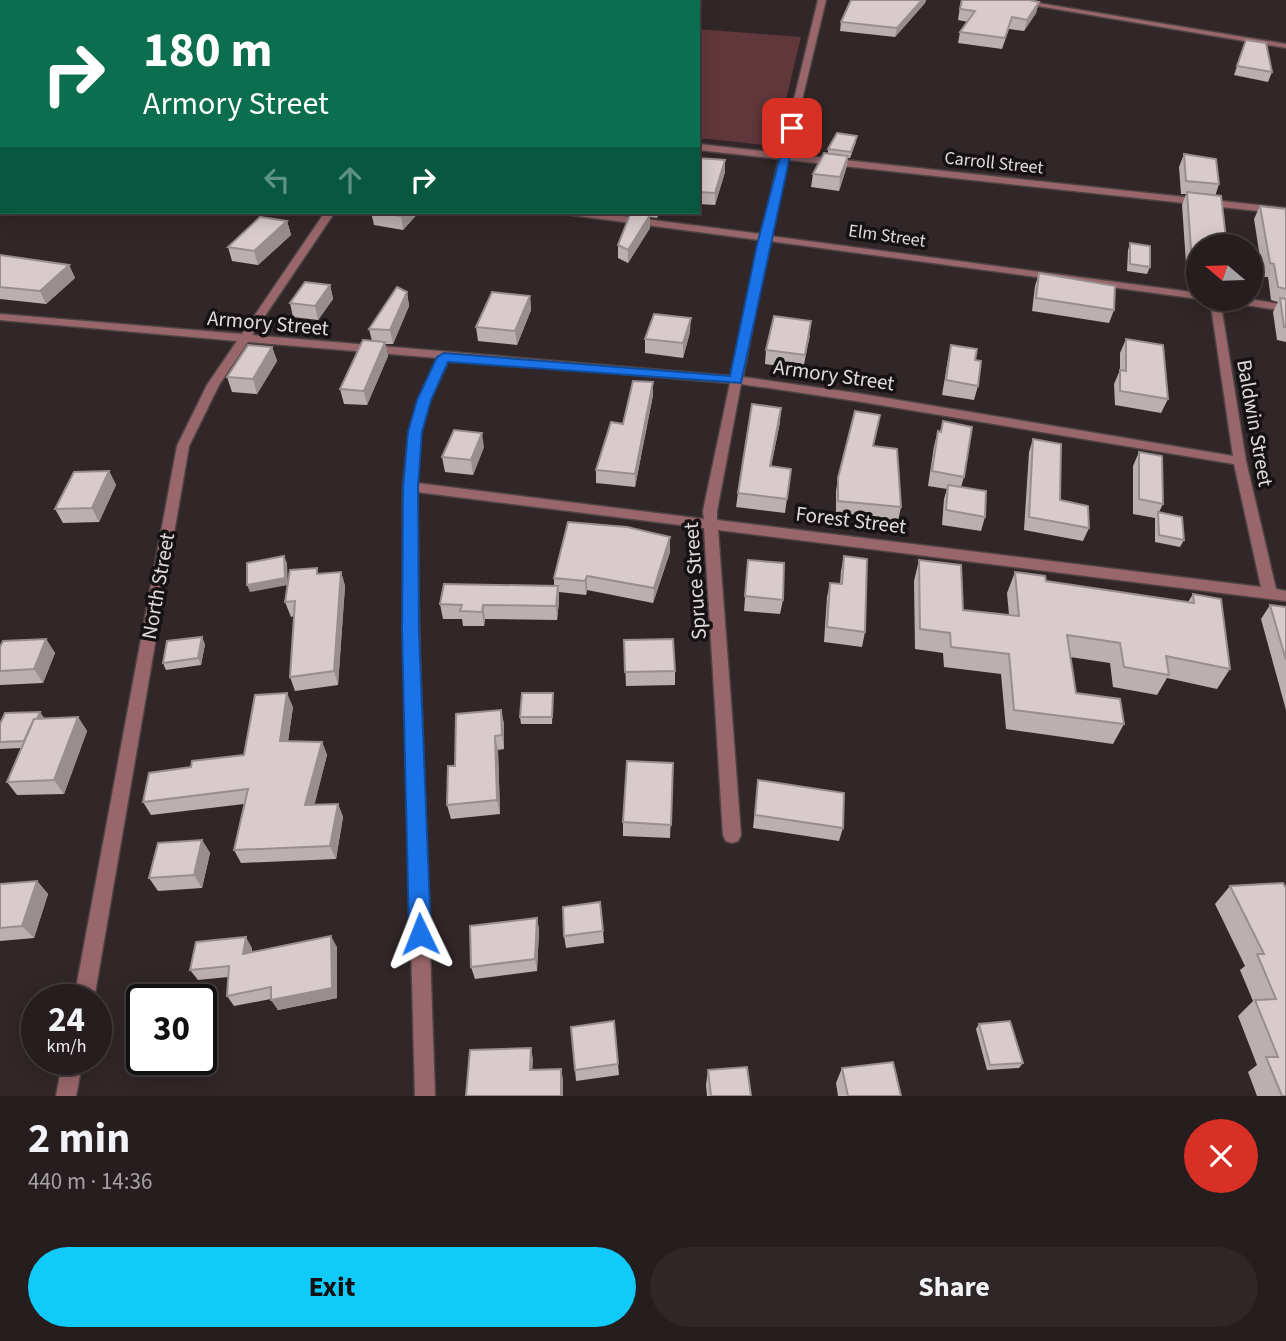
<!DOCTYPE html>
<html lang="en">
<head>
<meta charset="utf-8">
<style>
  :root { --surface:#261d1e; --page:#2e2627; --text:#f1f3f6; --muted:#a4a2a4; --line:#423b3c; --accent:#10cafa }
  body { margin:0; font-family:"Source Sans 3",sans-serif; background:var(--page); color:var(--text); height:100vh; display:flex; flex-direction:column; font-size:26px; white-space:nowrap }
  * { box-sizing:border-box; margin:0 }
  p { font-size:23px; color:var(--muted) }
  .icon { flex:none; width:38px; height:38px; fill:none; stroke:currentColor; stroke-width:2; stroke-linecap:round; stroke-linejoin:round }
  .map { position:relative; height:1096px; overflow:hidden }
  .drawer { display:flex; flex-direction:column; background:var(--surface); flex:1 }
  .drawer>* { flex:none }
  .guide { position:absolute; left:0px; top:0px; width:700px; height:214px; box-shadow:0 4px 18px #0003,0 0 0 2px var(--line); background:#0b6e4f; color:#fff; overflow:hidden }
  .needle { width:46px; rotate:289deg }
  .fabs { position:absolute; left:1186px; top:234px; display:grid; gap:14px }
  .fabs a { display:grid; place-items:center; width:77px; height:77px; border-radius:50%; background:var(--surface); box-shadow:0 4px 18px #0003,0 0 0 2px var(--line); font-size:35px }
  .speed { position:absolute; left:21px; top:984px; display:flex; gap:14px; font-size:35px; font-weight:700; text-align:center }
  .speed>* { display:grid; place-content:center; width:91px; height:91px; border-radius:50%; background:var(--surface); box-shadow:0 4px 18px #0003,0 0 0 2px var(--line); line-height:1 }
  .speed small { font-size:18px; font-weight:400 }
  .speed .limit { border:4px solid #111; border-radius:10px; background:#fff; color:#111 }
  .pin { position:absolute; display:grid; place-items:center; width:60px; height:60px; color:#fff; margin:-30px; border-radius:14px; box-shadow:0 4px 10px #0006 }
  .me { position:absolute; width:77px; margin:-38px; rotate:358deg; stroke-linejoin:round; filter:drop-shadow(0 0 5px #0008) }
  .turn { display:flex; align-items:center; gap:24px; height:147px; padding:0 28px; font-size:32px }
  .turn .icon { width:91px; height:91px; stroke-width:2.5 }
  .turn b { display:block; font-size:49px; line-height:60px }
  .lanes { display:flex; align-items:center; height:66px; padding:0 28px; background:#0003; justify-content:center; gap:35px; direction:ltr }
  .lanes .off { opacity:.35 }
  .round { display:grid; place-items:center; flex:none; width:74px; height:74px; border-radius:37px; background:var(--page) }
  .overview { display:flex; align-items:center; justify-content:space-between; height:119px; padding:0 28px }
  h1 { font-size:42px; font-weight:700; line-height:52px }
  .primary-button { display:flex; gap:14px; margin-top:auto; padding:14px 28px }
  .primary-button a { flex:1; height:80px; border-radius:42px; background:var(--accent); color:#111; font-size:28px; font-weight:700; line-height:80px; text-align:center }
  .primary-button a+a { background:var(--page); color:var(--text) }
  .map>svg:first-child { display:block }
  .green { fill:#60373b }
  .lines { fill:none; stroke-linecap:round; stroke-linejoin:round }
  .street-casing { stroke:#4e4444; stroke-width:3 }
  .street { fill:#99666b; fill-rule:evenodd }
  .wall { fill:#bbafaf }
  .shaded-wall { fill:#988e8f }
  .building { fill:#d9cbcc; stroke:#988e8f; stroke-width:2 }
  .route { fill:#1a73e8; stroke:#114b97; stroke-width:2 }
  .labels { text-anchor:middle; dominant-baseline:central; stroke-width:7; stroke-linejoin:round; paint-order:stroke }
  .far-street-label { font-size:18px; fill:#e1dada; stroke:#161112 }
  .street-label { font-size:21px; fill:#e1dada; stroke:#161112 }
</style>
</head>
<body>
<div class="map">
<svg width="1286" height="1096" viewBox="0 0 1286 1096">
  <rect width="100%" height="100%" fill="#322728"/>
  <polygon class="green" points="698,29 801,37 775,146 698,138"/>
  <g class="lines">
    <defs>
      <g id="street">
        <polygon points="506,0 514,0 505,2"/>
        <path d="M818,0H826L789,154L1286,208V214L788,160L770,236L1199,293V299L769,241L743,377L856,393L1233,456L1210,299H1220L1246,461L1276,589L1286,591V601L718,530L741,835L738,841L732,843L726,841L723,835L704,528L417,492L419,631L435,1096H415L403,631V487L409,432L418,400L438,358L248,342L219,385L189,446L94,999H74L177,446L207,385L237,341L0,320V314L242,334L325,212H335L252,335L731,376L759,240L571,215L566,212H591L761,234L779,159L698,150V144L781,153ZM449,359L730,383L703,511L704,519L417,483L421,432L430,400ZM741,384L856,401L1234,464L1261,587L717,520V511Z"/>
        <polygon points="1003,0 1020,0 1286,44 1286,48"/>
        <rect x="0" y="131" width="2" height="6"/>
        <polygon points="1221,299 1249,299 1286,305 1286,311 1226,302"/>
        <polygon points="63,1059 83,1059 76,1096 56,1096"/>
      </g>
    </defs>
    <use href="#street" class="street-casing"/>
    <use href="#street" class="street"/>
  </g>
  <g class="wall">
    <polygon points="851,0 926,0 925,3 895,37 840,31 841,22"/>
    <polygon points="961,0 1039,2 1036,13 1024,31 1009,29 1002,49 958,43 960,32 968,22 958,20"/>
    <polygon points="1246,40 1272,72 1268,82 1234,75"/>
    <polygon points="856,142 850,158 848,158 846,169 839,191 811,187 813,174 828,154 828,149"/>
    <polygon points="1184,154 1219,184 1199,247 1199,280 1187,278 1182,205 1186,194 1181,194 1179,167"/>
    <polygon points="698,158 725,160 725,172 715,205 698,204"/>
    <polygon points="1260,206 1286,209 1286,342 1277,340 1273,312 1278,302 1271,300 1268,277 1263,277 1254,219"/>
    <polygon points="371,212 419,212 403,230 374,225"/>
    <polygon points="636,212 660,212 657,218 650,217 650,228 628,263 618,258 618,245"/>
    <polygon points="287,221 291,235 258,265 232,261 228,247"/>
    <polygon points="1130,243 1150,267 1147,274 1127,271 1128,250"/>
    <polygon points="0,255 69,265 75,278 46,304 0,299"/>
    <polygon points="1039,273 1114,310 1109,323 1032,311 1035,286"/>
    <polygon points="330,285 333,299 318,320 293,317 290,303"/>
    <polygon points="407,292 409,306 393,344 385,344 388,356 367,405 344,404 340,389 372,341 369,329"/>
    <polygon points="530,296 531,310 517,345 478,341 476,327"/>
    <polygon points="690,332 683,358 645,353 645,339"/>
    <polygon points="810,335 803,369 765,364 766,350"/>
    <polygon points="1126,339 1168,399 1161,413 1115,405 1114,384 1120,370 1120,353"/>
    <polygon points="951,345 975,360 978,386 974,400 942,395 948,359"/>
    <polygon points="272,347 277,361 257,394 232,392 227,377"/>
    <polygon points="653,382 653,395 635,487 596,483 596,470 623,424"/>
    <polygon points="943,421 964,477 961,487 985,517 981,531 942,525 944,499 947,489 928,486 934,446 938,431 940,432"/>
    <polygon points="780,422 771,467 791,469 785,513 736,507 738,493"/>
    <polygon points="1033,439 1060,500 1089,528 1083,541 1024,530 1029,452"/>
    <polygon points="873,446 901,507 898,521 836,514 836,491 838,478"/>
    <polygon points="484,447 473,475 445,472 442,457"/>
    <polygon points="1139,452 1163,504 1159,512 1184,540 1180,547 1155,542 1155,518 1133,514 1133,466"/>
    <polygon points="109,471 116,485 99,522 63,523 55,509"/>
    <polygon points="670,537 670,552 653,603 587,590 586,595 559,592 559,601 557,620 485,619 484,626 463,626 462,619 443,619 440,604 554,586 554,578"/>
    <polygon points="844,556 865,632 862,647 824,642 827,597 830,583 840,584 841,571"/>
    <polygon points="748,560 783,600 780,614 744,611"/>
    <polygon points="919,560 963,610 1009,615 1007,593 1015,572 1046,581 1188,602 1193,594 1230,669 1217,689 1167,678 1157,695 1113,687 1110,663 1070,657 1076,693 1124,724 1113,744 1006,729 1001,674 944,667 943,653 915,649 914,581"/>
    <polygon points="341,572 345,586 338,685 295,691 290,677 294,616 291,617 285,602 319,574"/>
    <polygon points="1270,605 1286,607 1286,710 1261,619"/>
    <polygon points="46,639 55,653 43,683 0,685 0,647"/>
    <polygon points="624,640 675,671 675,685 626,686"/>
    <polygon points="205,644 201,665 166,670 163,663"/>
    <polygon points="553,693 552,724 521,724 520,717"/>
    <polygon points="293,707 288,741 322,742 327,755 314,805 338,804 343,817 336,859 241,863 234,850 244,804 151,815 143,802 191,767 244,755"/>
    <polygon points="501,710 504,724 504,749 498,750 500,814 451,819 447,805 455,766"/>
    <polygon points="78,717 87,731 64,794 17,795 7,782 21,748 0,749 0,724 45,718"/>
    <polygon points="673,763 670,838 623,836 623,822"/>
    <polygon points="758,780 843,828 839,841 753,828"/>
    <polygon points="202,840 210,853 202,888 158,891 149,878"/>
    <polygon points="37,881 48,894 34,938 0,941 0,884"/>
    <polygon points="1283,883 1286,1096 1257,1096 1248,1072 1257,1065 1238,1016 1253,1001 1240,970 1245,966 1215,904 1230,886"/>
    <polygon points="537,918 539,930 537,971 475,979 471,967"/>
    <polygon points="603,931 604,943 566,948 564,936"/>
    <polygon points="337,947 337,998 278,1010 271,999 234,1006 227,996 228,977 198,980 190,970 252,948 252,952"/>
    <polygon points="979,1024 1023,1063 1019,1068 987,1070 976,1029"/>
    <polygon points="618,1064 619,1075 576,1081 575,1070"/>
    <polygon points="842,1068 901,1096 838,1096 836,1083"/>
    <polygon points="708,1070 751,1096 707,1096 706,1085"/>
  </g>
  <g class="shaded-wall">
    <polygon points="922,0 926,0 925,3 895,37 897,28"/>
    <polygon points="1039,2 1036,13 1024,31 1027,20"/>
    <polygon points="848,156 846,169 839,191 840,177"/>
    <polygon points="725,160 725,172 715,205 715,193"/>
    <polygon points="405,212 419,212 403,230 401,216"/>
    <polygon points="650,215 650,228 628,263 628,250"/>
    <polygon points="287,221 291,235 258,265 254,251"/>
    <polygon points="69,265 75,278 46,304 40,291"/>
    <polygon points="330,285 333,299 318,320 315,306"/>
    <polygon points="407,292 409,306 393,344 390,330"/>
    <polygon points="530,296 531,310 517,345 515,331"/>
    <polygon points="691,318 690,332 683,358 683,343"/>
    <polygon points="385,342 388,356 367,405 364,391"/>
    <polygon points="272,347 277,361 257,394 253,379"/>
    <polygon points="653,382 653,395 635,487 635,474"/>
    <polygon points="781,408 780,422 768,481 770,466"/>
    <polygon points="482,433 484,447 473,475 471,460"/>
    <polygon points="109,471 116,485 99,522 92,508"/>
    <polygon points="670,537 670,552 653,603 654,588"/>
    <polygon points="284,556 287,563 288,585 250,592 247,585"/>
    <polygon points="341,572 345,586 338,685 334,671"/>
    <polygon points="587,576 587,590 586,595 585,581"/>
    <polygon points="558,586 559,601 557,620 556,606"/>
    <polygon points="483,605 485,619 484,626 482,612"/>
    <polygon points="202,637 205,644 201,665 198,658"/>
    <polygon points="46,639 55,653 43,683 34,669"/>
    <polygon points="287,693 293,707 286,755 280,741"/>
    <polygon points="501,710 504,724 504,749 502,735"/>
    <polygon points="40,712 45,719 27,741"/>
    <polygon points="78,717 87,731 64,794 54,780"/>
    <polygon points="495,736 498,750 500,814 497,800"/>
    <polygon points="322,742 327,755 311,819 305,805"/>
    <polygon points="338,804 343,817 336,859 330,846"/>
    <polygon points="202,840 210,853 202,888 194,875"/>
    <polygon points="37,881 48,894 34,938 22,926"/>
    <polygon points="537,918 539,930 537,971 535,959"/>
    <polygon points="331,936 337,947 337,998 278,1010 271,1000"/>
    <polygon points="246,937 252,948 250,965 243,954"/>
    <polygon points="531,1048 533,1059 532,1081 530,1070"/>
    <polygon points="561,1069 563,1079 563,1096 561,1096"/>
  </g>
  <g class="building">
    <polygon points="851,0 922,0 897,28 841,22"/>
    <polygon points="962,0 1029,0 1039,2 1027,20 1012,17 1005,38 960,32 975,11 960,9"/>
    <polygon points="1246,40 1266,43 1272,72 1237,66"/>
    <polygon points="837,133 857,136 851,152 828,149"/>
    <polygon points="824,153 848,156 840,177 813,174"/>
    <polygon points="1184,154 1216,159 1219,184 1186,181"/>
    <polygon points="698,158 725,160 715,193 698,192"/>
    <polygon points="1187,192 1221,196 1227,247 1199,247 1199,265 1192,264"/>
    <polygon points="1260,206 1286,209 1286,289 1278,287 1274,264 1270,263"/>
    <polygon points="372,212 405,212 401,216"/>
    <polygon points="631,212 650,215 628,250 618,245"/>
    <polygon points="260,217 287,221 254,251 228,247"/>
    <polygon points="1130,243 1150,246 1150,267 1130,264"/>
    <polygon points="0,255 69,265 40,291 0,287"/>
    <polygon points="1039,273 1115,286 1114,310 1036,298"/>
    <polygon points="305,282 330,285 315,306 290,303"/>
    <polygon points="397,287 407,292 390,330 369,329"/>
    <polygon points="492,292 530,296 515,331 476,327"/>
    <polygon points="1280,298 1286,299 1286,327 1284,327"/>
    <polygon points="654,314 691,318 683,343 645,339"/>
    <polygon points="774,316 811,321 805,355 766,350"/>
    <polygon points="1126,339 1163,345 1168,399 1120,391 1120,370 1126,371"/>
    <polygon points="363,340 385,342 364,391 340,389"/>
    <polygon points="248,345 272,347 253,379 227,377"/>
    <polygon points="951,345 977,349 975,360 981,361 978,386 946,380"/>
    <polygon points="633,381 653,382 635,474 596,470 611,422 623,424"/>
    <polygon points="752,404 781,408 770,466 791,469 787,499 738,493"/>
    <polygon points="855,411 880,415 873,446 897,449 901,507 838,501 838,478"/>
    <polygon points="943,421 972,427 964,477 932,471 938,431 941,432"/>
    <polygon points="454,430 482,433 471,460 442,457"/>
    <polygon points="1033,439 1061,444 1060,500 1088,506 1089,528 1029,517"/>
    <polygon points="1139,452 1162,456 1163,504 1139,499"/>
    <polygon points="109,471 92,508 55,509 74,472"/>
    <polygon points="948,485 986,491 985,517 946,510"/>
    <polygon points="1158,512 1182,517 1184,540 1159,535"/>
    <polygon points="568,522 627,527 670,537 654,588 587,576 585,581 554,578"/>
    <polygon points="284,556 285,578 247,585 247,563"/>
    <polygon points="844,556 867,559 865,632 827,627 830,583 842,584"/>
    <polygon points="748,560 784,563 783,600 745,596"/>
    <polygon points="919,560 961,565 963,610 1019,616 1015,572 1045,576 1046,581 1194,603 1193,594 1221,599 1230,669 1166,656 1169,675 1124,667 1120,643 1067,635 1076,693 1120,699 1124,724 1014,710 1009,654 951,647 950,633 920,629"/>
    <polygon points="317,568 317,574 341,572 334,671 290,677 295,601 285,602 290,570"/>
    <polygon points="444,584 558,586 556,606 483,605 482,612 460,611 462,605 440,604"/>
    <polygon points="1270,605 1286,607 1286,660"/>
    <polygon points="202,637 198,658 163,663 167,641"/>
    <polygon points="46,639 34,669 0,671 0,647 3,641"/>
    <polygon points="673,639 675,671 625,672 624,640"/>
    <polygon points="287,693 280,741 322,742 305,805 338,804 330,846 234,850 248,789 143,802 149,773 191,767 192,761 244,755 255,695"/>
    <polygon points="522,693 553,693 552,717 520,717"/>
    <polygon points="501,710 502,735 495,736 497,800 447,805 448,766 455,766 456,714"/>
    <polygon points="40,712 37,719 34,719 24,741 0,742 0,724 5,713"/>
    <polygon points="78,717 54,780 7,782 34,719"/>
    <polygon points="627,761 673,763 671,825 623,822"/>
    <polygon points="758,780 844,793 843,828 755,815"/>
    <polygon points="202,840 194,875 149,878 158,843"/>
    <polygon points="37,881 22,926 0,928 0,884"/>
    <polygon points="1283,883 1286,888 1286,1096 1282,1096 1266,1057 1278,1057 1255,1000 1276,999 1257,954 1264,954 1230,886"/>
    <polygon points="600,902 603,931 564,936 563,907"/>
    <polygon points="537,918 535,959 471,967 470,926"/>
    <polygon points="331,936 332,988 271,1000 271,987 227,996 229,966 190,970 196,942 246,937 243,954"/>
    <polygon points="614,1021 618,1064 575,1070 571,1027"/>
    <polygon points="1010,1021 1023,1063 990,1065 979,1024"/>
    <polygon points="531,1048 530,1070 561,1069 561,1096 466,1096 470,1050"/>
    <polygon points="893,1062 901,1096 848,1096 842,1068"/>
    <polygon points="747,1067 751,1096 711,1096 708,1070"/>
  </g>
  <polygon class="route" points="788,126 796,128 741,383 448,362 431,400 422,432 418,487 419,631 431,934 428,941 420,944 412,941 409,934 402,631 403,487 408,432 417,400 437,357 444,353 730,376 757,245"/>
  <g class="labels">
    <g class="far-street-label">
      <text transform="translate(994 163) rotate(6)">Carroll Street</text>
      <text transform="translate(887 236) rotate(8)">Elm Street</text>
    </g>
    <g class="street-label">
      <text transform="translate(268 323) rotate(5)">Armory Street</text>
      <text transform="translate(834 375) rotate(8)">Armory Street</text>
      <text transform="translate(1255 423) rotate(80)">Baldwin Street</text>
      <text transform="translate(851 520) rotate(7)">Forest Street</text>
      <text transform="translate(695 581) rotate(-94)">Spruce Street</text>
      <text transform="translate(158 586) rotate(-80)">North Street</text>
    </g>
  </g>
</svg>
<div class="fabs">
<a><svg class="needle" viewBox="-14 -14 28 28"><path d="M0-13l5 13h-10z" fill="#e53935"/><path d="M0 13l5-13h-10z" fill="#a4a2a4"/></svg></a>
</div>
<div class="speed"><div>24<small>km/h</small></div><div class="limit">30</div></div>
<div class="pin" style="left:792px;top:128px;background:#d93025"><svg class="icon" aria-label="arrive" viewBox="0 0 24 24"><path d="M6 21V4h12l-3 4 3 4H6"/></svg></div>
<svg class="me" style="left:420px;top:934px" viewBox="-20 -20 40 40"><path d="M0-17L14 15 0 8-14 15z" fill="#1a73e8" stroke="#fff" stroke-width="4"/></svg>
<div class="guide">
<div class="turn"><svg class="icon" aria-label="right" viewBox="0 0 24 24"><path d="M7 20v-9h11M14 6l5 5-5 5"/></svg><div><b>180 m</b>Armory Street</div></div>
<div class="lanes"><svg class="icon off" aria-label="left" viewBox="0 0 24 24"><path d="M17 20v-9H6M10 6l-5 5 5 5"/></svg><svg class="icon off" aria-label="ahead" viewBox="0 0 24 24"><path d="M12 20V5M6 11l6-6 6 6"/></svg><svg class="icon" aria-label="right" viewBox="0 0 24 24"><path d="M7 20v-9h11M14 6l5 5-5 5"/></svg></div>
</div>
</div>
<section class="drawer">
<div class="overview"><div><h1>2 min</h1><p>440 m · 14:36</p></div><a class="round" style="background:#d93025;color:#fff"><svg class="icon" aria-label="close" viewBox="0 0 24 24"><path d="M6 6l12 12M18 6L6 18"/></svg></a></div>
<div class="primary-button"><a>Exit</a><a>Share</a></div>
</section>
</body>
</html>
